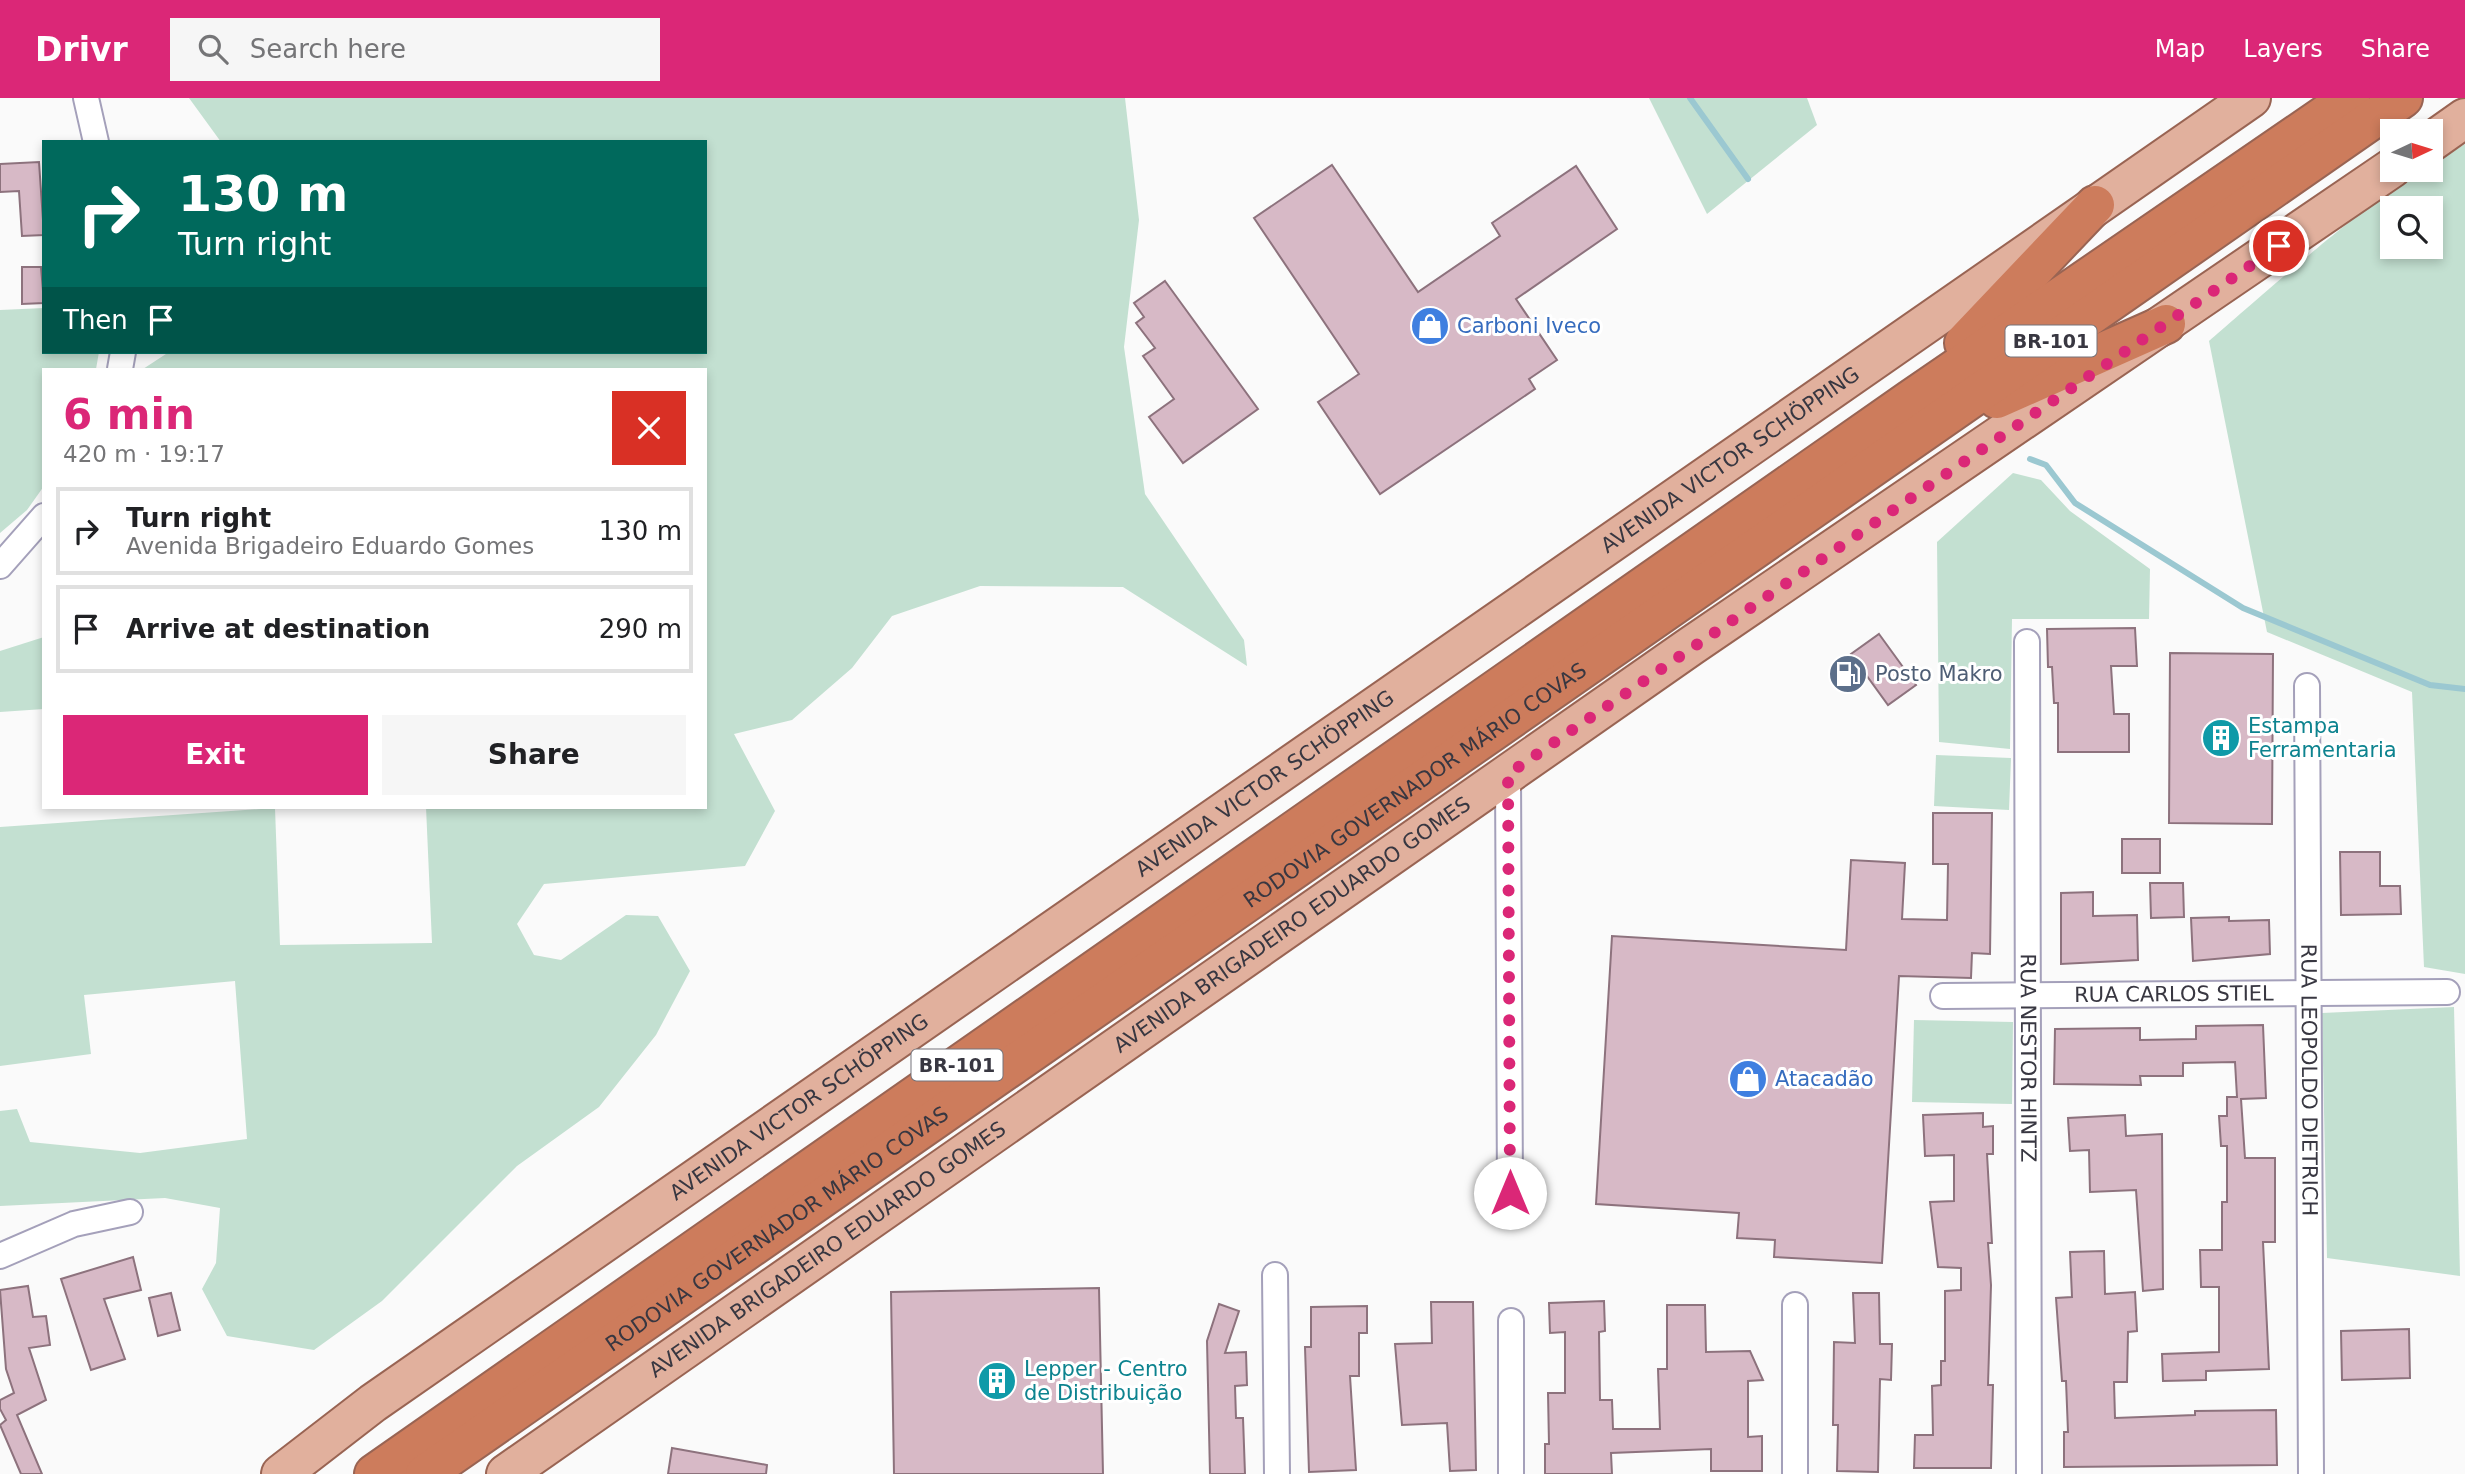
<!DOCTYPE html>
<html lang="en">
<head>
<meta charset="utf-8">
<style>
  :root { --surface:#fff; --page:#f6f6f6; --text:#202124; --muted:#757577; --line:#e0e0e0; --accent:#db2777 }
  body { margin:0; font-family:"DejaVu Sans",sans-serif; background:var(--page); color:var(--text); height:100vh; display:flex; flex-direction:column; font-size:26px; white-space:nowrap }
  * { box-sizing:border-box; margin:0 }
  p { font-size:23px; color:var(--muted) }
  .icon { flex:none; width:38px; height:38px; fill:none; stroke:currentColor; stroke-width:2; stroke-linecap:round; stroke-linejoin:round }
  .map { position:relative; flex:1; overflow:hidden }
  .sheet { position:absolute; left:42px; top:270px; width:665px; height:441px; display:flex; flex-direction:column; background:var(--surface); border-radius:0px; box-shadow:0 4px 10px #0003 }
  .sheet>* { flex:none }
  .hud { position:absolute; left:42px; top:42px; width:665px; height:214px; border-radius:0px; box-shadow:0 4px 10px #0003; background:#00695c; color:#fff; overflow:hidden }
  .needle { width:46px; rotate:86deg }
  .controls { position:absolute; left:2380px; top:21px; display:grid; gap:14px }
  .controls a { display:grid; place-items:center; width:63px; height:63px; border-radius:0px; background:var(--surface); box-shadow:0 4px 10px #0003; font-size:35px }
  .pin { position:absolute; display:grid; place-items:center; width:60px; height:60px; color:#fff; margin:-30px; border:4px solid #fff; border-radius:50%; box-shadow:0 2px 7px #0007 }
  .me { position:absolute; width:77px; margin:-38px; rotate:0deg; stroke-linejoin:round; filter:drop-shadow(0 0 5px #0008) }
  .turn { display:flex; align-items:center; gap:24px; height:147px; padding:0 21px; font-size:32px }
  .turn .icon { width:91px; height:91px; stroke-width:2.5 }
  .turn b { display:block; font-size:49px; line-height:60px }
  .then { display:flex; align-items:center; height:66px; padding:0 21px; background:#0003; gap:14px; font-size:26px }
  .round { display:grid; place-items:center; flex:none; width:74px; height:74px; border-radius:0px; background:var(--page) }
  .headline { display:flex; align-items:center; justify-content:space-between; height:119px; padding:0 21px }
  h1 { font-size:42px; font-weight:700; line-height:52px; color:var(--accent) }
  .primary-button { display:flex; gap:14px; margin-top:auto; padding:14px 21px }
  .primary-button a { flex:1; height:80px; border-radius:0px; background:var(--accent); color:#fff; font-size:28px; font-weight:700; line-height:80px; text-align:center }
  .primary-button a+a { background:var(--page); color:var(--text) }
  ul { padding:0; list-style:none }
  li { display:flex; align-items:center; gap:21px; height:88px; margin:0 14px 10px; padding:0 7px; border:4px solid var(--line); border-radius:0px }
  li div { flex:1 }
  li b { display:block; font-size:26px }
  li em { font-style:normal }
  header { display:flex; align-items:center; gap:42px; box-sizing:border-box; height:98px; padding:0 35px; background:var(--accent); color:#fff }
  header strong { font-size:33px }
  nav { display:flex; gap:38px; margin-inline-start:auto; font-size:24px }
  .search { width:490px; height:63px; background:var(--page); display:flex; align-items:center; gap:18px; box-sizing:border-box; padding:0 24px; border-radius:0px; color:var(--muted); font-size:26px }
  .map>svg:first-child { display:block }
  .green { fill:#c3e0d1; fill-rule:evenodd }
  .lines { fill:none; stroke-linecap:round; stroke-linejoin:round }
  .stream { stroke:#9bc8d1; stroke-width:6 }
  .building { fill:#d7b9c6; stroke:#8d727d; stroke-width:2 }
  .street-casing { stroke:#a4a0ba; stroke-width:28 }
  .primary-casing { stroke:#996453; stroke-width:42 }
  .highway-casing { stroke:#996453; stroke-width:42 }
  .street { stroke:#fff; stroke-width:24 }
  .primary { stroke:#e1b09d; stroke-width:38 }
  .highway { stroke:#cd7c5c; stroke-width:38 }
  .route { stroke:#db2777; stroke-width:12; stroke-dasharray:0 21.6 }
  .labels { text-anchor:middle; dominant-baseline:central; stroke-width:6; stroke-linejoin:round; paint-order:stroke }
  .shield { fill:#fff; stroke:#74737a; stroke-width:2 }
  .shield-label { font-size:19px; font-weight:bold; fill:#383741 }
  .shop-label { font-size:21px; fill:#366cbe; stroke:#fff; text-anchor:start }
  .street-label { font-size:21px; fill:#383741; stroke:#fff }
  .service-label { font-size:21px; fill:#4e5e75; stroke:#fff; text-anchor:start }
  .culture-label { font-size:21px; fill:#0d838f; stroke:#fff; text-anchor:start }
</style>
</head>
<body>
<header>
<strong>Drivr</strong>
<div class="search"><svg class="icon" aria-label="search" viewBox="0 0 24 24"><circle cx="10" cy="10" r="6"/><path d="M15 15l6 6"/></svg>Search here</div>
<nav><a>Map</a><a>Layers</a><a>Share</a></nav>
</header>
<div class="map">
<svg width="2465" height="1376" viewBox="0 0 2465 1376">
  <rect width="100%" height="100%" fill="#fafafa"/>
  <g class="green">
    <polygon points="189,0 1125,0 1139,122 1124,249 1145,396 1244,542 1247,568 1123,489 980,488 892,518 852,570 792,622 734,636 775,713 745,768 544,786 517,826 534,857 561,862 626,817 658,818 690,873 656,937 599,1009 517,1068 382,1203 314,1252 227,1238 202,1191 216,1165 220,1110 165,1100 0,1108 0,1013 17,1011 30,1044 140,1055 247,1041 235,883 84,897 91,956 0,968 0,729 275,710 280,847 432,845 426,709 705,709 705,271 143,271 169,254 705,254 705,44 221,44"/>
    <polygon points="1649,0 1807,0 1817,27 1707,116"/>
    <path d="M2465,46V876L2424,869L2412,594L2267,534L2209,243C2242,215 2401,72 2431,72V67ZM2392,110H2431V149H2392Z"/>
    <polygon points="44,210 44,254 99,254 96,271 44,271 44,388 27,412 0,435 0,212"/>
    <polygon points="2013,375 2041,382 2070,413 2150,471 2149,521 2012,521 2010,651 1939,644 1937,444"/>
    <polygon points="44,539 44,611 0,614 0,553"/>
    <polygon points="1936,657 2011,660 2009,712 1934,708"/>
    <polygon points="2454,909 2460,1178 2327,1160 2322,915"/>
    <polygon points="1914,922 2013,924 2012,1006 1912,1004"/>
  </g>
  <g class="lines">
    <g class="stream">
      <polyline points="1690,0 1748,81"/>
      <polyline points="2030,361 2046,367 2075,405 2243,510 2430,587 2465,591"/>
    </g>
  </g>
  <g class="building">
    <polygon points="39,64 44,137 22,138 19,93 0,94 0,66"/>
    <polygon points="1332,67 1418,194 1500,138 1492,125 1576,68 1617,131 1516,201 1557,262 1529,281 1535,291 1380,396 1318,304 1359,276 1254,120"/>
    <polygon points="22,169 41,169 44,205 22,206"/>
    <polygon points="1165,183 1258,311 1183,365 1149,319 1174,301 1143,258 1155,250 1136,225 1144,219 1134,205"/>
    <polygon points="2135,530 2137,568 2111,568 2114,616 2129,616 2129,654 2058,654 2058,605 2054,605 2052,569 2048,569 2047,531"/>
    <polygon points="1879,536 1916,587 1888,607 1851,556"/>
    <polygon points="2170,555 2273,556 2272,726 2169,725"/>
    <polygon points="1933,715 1992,715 1990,856 1972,855 1971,880 1899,878 1882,1165 1774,1159 1775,1142 1737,1140 1739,1115 1596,1106 1612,838 1846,852 1851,762 1905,765 1902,821 1947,822 1948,766 1933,766"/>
    <rect x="2122" y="741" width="38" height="34"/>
    <polygon points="2340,754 2380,754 2380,788 2400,788 2401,816 2341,817"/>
    <polygon points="2150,785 2183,785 2184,819 2151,820"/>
    <polygon points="2093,794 2093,818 2137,817 2138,862 2061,866 2061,795"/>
    <polygon points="2229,819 2229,823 2269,822 2270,856 2193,863 2191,820"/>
    <polygon points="2263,927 2266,1000 2241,1001 2245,1060 2275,1060 2275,1144 2263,1144 2269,1271 2206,1273 2206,1282 2163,1283 2162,1256 2219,1254 2219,1189 2201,1189 2200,1152 2222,1152 2222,1104 2227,1104 2227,1048 2221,1048 2219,1018 2227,1018 2227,999 2237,999 2235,964 2183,965 2183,978 2140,978 2141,987 2054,986 2055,931 2140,930 2140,942 2196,941 2196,928"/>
    <polygon points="1983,1015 1983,1029 1993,1028 1993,1056 1987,1056 1992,1145 1988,1145 1991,1187 1988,1287 1993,1287 1991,1370 1914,1370 1915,1337 1933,1337 1932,1288 1941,1287 1941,1263 1945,1263 1945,1193 1961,1192 1961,1170 1938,1169 1930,1104 1954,1103 1954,1057 1925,1058 1923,1017"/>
    <polygon points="2125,1017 2126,1038 2162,1036 2163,1191 2143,1193 2136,1092 2090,1094 2089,1052 2070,1053 2068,1020"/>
    <polygon points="2104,1153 2105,1196 2135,1194 2137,1233 2128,1234 2127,1284 2114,1284 2115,1320 2195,1317 2195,1313 2276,1312 2277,1367 2064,1369 2064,1334 2068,1334 2066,1283 2062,1283 2056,1200 2072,1199 2070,1154"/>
    <polygon points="133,1159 141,1192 104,1201 125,1261 91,1272 61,1181"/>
    <polygon points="28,1188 33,1219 46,1218 50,1247 29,1250 46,1302 17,1317 42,1376 21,1376 0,1327 6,1322 0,1311 0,1302 14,1295 6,1271 0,1192"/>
    <polygon points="1099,1190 1103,1376 894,1376 891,1194"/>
    <polygon points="171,1195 180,1232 158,1238 149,1200"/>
    <polygon points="1853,1195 1879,1195 1880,1246 1892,1246 1891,1282 1880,1281 1878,1374 1837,1373 1838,1327 1833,1327 1834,1244 1855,1245"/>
    <polygon points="1604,1203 1605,1233 1599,1234 1600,1302 1612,1302 1613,1331 1660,1331 1658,1271 1667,1271 1667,1207 1705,1207 1706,1254 1750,1253 1763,1282 1748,1283 1748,1339 1762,1338 1762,1373 1711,1373 1711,1351 1611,1355 1612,1376 1545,1376 1545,1346 1549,1346 1548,1295 1565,1295 1565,1234 1550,1235 1549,1205"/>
    <polygon points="1431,1204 1473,1204 1476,1372 1450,1373 1447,1325 1402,1327 1395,1246 1432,1245"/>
    <polygon points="1219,1206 1239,1213 1225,1255 1246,1254 1247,1287 1235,1288 1236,1320 1243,1320 1245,1376 1210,1376 1207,1243"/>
    <polygon points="1367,1208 1367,1235 1359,1235 1359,1278 1350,1278 1356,1372 1309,1374 1305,1249 1311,1249 1311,1209"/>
    <polygon points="2409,1231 2410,1280 2342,1282 2341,1233"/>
    <polygon points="672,1350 767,1367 766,1376 668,1376"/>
  </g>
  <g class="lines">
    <defs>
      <g id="street">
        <polyline points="86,0 96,44"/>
        <polyline points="120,271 123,254"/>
        <polyline points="0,468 44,418"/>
        <path id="s1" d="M2027,544L2029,1376"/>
        <path id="s2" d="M2307,588L2311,1376"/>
        <polyline points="1508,676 1510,1095"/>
        <path id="s3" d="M1943,898L2447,894"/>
        <polyline points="0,1158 74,1126 130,1114"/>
        <polyline points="1275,1177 1277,1376"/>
        <polyline points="1795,1207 1795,1376"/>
        <polyline points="1511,1223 1511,1376"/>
      </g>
      <g id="primary">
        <polyline points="2431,44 2465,20"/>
        <path id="s4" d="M281,1376L373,1305L2251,0"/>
        <path id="s5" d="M506,1376L1691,548L2392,70"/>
      </g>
      <g id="highway">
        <polyline points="1964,245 2095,107"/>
        <polyline points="1997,301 2166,226"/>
        <polyline points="374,1376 1910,302 2350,0"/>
        <path id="s6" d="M425,1376L2403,0"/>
      </g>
    </defs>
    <use href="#street" class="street-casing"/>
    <use href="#primary" class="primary-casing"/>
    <use href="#highway" class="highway-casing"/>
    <use href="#street" class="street"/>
    <use href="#primary" class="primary"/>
    <use href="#highway" class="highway"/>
  </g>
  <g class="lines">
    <polyline class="route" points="1510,1095 1508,676 2279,148"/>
  </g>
  <defs>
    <symbol id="shop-disc" viewBox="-11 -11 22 22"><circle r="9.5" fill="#3f7fe0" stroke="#fff"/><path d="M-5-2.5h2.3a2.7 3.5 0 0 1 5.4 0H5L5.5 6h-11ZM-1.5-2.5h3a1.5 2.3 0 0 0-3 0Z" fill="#fff"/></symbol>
    <symbol id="fuel-disc" viewBox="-11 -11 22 22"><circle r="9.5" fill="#5c6f8a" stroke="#fff"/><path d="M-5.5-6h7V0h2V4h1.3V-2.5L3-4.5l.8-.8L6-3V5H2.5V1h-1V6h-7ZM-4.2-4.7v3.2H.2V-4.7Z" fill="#fff"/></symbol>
    <symbol id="building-disc" viewBox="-11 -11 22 22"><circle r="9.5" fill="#0f9aa8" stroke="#fff"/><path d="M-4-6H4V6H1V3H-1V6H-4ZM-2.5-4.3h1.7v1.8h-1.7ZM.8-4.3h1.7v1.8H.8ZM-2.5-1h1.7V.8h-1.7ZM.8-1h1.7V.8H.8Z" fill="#fff"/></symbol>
  </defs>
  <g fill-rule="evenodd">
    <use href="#shop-disc" x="1408" y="206" width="44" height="44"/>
    <use href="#fuel-disc" x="1826" y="554" width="44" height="44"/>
    <use href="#building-disc" x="2199" y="618" width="44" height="44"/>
    <use href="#shop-disc" x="1726" y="959" width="44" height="44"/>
    <use href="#building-disc" x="975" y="1261" width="44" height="44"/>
  </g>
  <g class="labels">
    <g class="shield">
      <rect x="2005.5" y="227.5" width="91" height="31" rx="5"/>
      <rect x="911.5" y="951.5" width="91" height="31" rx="5"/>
    </g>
    <g class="shield-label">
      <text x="2051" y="243">BR-101</text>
      <text x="957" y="967">BR-101</text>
    </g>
    <g class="shop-label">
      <text x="1457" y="228">Carboni Iveco</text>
      <text x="1775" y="981">Atacadão</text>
    </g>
    <g class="street-label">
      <text stroke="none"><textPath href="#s4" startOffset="1769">AVENIDA VICTOR SCHÖPPING</textPath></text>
      <text stroke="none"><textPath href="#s4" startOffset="1202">AVENIDA VICTOR SCHÖPPING</textPath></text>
      <text stroke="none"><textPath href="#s6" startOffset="1206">RODOVIA GOVERNADOR MÁRIO COVAS</textPath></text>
      <text stroke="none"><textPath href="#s5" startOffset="959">AVENIDA BRIGADEIRO EDUARDO GOMES</textPath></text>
      <text stroke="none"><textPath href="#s3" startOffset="231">RUA CARLOS STIEL</textPath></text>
      <text stroke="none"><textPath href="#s1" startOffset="416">RUA NESTOR HINTZ</textPath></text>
      <text stroke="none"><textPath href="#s2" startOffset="394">RUA LEOPOLDO DIETRICH</textPath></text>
      <text stroke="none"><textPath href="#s4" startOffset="635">AVENIDA VICTOR SCHÖPPING</textPath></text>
      <text stroke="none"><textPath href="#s6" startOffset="429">RODOVIA GOVERNADOR MÁRIO COVAS</textPath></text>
      <text stroke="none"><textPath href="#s5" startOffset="392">AVENIDA BRIGADEIRO EDUARDO GOMES</textPath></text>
    </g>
    <g class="service-label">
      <text x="1875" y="576">Posto Makro</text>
    </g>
    <g class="culture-label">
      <text x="2248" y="628">Estampa<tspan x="2248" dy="24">Ferramentaria</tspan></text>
      <text x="1024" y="1271">Lepper - Centro<tspan x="1024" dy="24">de Distribuição</tspan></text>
    </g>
  </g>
</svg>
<div class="controls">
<a><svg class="needle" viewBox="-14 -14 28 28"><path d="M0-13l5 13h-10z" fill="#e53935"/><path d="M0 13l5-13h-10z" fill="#757577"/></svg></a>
<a><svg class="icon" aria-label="search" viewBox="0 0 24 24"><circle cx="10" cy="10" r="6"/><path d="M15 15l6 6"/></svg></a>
</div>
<div class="pin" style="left:2279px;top:148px;background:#d93025"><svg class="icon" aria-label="arrive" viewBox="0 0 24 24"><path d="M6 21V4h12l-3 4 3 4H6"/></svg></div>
<svg class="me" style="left:1510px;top:1095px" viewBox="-20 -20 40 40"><circle r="19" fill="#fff"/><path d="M0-13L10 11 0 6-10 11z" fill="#db2777"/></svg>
<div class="hud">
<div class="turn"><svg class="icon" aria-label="right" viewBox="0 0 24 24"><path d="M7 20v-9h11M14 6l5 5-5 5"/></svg><div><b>130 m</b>Turn right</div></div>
<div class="then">Then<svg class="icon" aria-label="arrive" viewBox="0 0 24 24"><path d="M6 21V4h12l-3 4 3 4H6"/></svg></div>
</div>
<section class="sheet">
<div class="headline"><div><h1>6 min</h1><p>420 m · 19:17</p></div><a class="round" style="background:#d93025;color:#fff"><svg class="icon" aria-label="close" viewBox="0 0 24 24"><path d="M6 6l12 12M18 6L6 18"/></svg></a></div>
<ul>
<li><svg class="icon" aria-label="right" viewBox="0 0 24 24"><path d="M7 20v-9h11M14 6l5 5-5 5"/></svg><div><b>Turn right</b><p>Avenida Brigadeiro Eduardo Gomes</p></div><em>130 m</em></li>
<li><svg class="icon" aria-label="arrive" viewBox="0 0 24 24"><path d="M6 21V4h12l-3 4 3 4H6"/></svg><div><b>Arrive at destination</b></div><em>290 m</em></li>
</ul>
<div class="primary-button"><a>Exit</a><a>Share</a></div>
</section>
</div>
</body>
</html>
